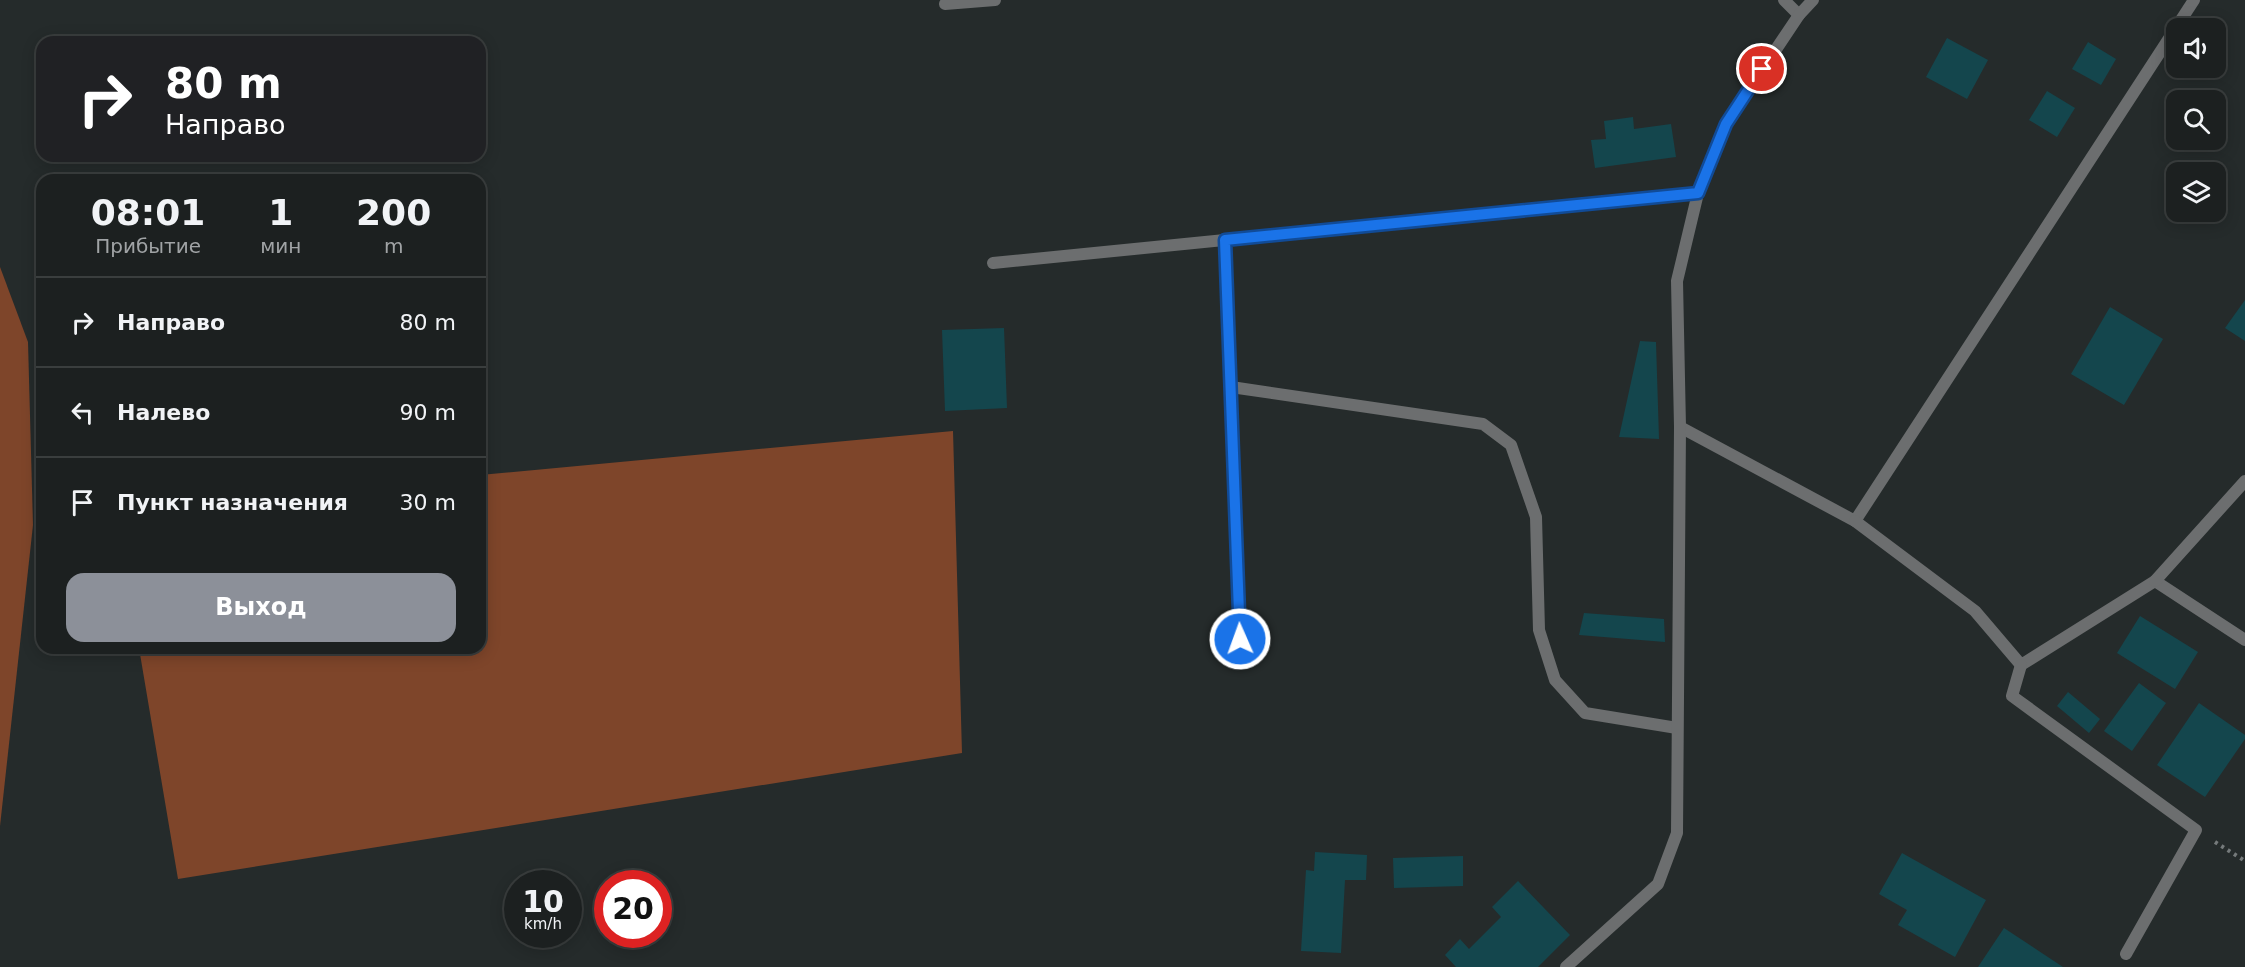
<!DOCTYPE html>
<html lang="ru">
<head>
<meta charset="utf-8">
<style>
  :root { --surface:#1c2020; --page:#252829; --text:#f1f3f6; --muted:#a0a3a5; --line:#3a3e3e; --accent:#8c9099 }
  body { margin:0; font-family:"DejaVu Sans",sans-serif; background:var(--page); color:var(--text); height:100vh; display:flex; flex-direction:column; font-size:22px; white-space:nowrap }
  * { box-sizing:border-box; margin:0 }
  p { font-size:20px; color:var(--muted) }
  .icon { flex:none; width:33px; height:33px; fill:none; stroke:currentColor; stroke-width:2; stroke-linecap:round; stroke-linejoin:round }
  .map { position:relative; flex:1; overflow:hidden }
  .details { position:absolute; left:36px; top:174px; width:450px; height:480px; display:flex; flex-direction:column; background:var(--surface); border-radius:18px; box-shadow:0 3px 15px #0003,0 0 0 2px var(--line) }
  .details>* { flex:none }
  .top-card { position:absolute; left:36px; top:36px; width:450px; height:126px; border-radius:18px; box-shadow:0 3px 15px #0003,0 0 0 2px var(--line); background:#202124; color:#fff; overflow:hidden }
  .fabs { position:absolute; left:2166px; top:18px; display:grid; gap:12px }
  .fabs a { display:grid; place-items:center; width:60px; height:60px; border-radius:12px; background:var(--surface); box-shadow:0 3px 15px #0003,0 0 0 2px var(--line); font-size:30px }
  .speed { position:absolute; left:504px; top:870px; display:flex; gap:12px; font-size:30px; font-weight:700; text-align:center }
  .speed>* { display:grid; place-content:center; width:78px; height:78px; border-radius:50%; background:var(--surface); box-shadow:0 3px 15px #0003,0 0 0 2px var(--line); line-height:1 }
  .speed small { font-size:15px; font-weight:400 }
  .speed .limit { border:9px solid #d22; background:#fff; color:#111 }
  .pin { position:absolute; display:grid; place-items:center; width:51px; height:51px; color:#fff; margin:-26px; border:3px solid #fff; border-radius:50%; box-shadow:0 2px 6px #0007 }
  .me { position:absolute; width:66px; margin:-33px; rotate:358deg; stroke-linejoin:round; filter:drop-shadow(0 0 4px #0008) }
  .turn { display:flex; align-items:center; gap:21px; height:126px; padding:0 30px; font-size:27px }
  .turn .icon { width:78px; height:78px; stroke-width:2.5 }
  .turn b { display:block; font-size:42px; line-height:51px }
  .eta { display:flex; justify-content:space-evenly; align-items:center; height:102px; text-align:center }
  .eta b { font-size:36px; font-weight:600; line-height:42px }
  .cta { display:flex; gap:12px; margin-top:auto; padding:12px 30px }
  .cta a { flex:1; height:69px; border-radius:18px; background:var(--accent); color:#fff; font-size:24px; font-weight:600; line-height:69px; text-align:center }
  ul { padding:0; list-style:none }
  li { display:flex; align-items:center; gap:18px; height:90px; padding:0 30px; border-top:2px solid var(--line) }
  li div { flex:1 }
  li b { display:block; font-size:22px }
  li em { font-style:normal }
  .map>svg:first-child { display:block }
  .forest { fill:#7e452a }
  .building { fill:#14464d }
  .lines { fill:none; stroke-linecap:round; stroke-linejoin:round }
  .path { stroke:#757a7b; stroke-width:4; stroke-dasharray:3 4.5; stroke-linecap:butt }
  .service { stroke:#6c6e6f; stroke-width:12 }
  .minor { stroke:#6c6e6f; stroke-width:12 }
  .route-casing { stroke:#114b97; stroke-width:15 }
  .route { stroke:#1a73e8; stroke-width:10 }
</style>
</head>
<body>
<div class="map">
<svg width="2245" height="967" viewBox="0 0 2245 967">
  <rect width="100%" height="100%" fill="#252b2b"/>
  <g class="forest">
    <polygon points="0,267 28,342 33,525 0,826"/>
    <polygon points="953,431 962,753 178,879 139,648 480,648 480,475"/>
  </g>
  <g class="building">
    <polygon points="1947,38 1988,60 1967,99 1926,77"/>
    <polygon points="2088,42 2116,59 2101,85 2072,69"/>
    <polygon points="2047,91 2075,108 2057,137 2029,120"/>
    <polygon points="1633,117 1634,129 1671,124 1676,157 1595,168 1591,140 1606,139 1604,121"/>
    <polygon points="2245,300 2245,341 2225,328"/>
    <polygon points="2110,307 2163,339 2124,405 2071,374"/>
    <polygon points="1004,328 1007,408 945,411 942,330"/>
    <polygon points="1640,341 1656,342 1659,439 1619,437"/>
    <polygon points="1584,613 1664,619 1665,642 1579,635"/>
    <polygon points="2140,616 2198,652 2175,689 2117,653"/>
    <polygon points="2139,683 2166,703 2132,751 2104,731"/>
    <polygon points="2068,692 2100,719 2089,733 2057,706"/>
    <polygon points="2199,703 2245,735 2245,739 2205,797 2157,765"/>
    <polygon points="1315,852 1367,855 1366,880 1345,880 1341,953 1301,951 1306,870 1314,871"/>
    <polygon points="1902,853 1986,900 1955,957 1898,925 1907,910 1879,894"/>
    <polygon points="1463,856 1463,886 1394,888 1393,858"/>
    <polygon points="1518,881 1570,935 1538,967 1456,967 1445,955 1460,939 1469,949 1501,917 1492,907"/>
    <polygon points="2004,928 2063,967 1978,967"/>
  </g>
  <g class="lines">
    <polyline class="path" points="2215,842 2245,861"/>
    <g class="service">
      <polyline points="1225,240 1240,639"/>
      <polyline points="993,263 1698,193"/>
      <polyline points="1231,387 1483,424 1511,445 1536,517 1539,630 1555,680 1585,713 1677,728"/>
    </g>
    <g class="minor">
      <polyline points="1784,0 1799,15"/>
      <polyline points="945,4 995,0"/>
      <polyline points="1680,427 1855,521 2194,0"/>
      <polyline points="1855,521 1975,611 2021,665 2155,581 2245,640"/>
      <polyline points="2155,581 2245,481"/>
      <polyline points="2021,665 2012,696 2196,830 2126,954"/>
      <polyline points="1566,967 1658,884 1677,833 1680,427 1677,281 1698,193 1726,124 1799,15 1813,0"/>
    </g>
  </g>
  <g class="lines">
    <defs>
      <polyline id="route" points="1240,639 1225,240 1698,193 1726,124 1762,69"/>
    </defs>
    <use href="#route" class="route-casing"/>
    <use href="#route" class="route"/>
  </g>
</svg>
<div class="fabs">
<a><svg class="icon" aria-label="sound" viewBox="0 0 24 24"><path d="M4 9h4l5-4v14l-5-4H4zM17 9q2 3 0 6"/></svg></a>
<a><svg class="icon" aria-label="search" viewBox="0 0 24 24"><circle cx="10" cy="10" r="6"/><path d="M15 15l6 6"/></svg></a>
<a><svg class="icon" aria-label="layers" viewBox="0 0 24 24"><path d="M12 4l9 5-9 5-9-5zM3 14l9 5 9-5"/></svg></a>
</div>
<div class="speed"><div>10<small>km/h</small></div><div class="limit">20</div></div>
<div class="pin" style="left:1762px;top:69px;background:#d93025"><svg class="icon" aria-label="arrive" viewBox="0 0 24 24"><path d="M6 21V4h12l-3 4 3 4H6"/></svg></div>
<svg class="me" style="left:1240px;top:639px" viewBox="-20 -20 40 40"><circle r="17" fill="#1a73e8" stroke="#fff" stroke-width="3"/><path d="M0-11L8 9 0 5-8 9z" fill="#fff"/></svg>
<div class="top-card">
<div class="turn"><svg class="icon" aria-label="right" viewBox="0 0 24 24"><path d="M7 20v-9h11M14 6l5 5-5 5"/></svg><div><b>80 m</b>Направо</div></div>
</div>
<section class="details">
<div class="eta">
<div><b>08:01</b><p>Прибытие</p></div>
<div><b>1</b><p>мин</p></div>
<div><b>200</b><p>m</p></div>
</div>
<ul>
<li><svg class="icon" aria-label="right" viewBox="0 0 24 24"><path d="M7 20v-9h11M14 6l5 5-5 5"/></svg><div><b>Направо</b></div><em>80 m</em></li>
<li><svg class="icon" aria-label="left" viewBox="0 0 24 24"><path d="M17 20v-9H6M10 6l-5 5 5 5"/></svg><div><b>Налево</b></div><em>90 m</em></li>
<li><svg class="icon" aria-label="arrive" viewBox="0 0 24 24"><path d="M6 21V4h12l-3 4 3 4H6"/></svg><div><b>Пункт назначения</b></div><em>30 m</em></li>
</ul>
<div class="cta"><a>Выход</a></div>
</section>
</div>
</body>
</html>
